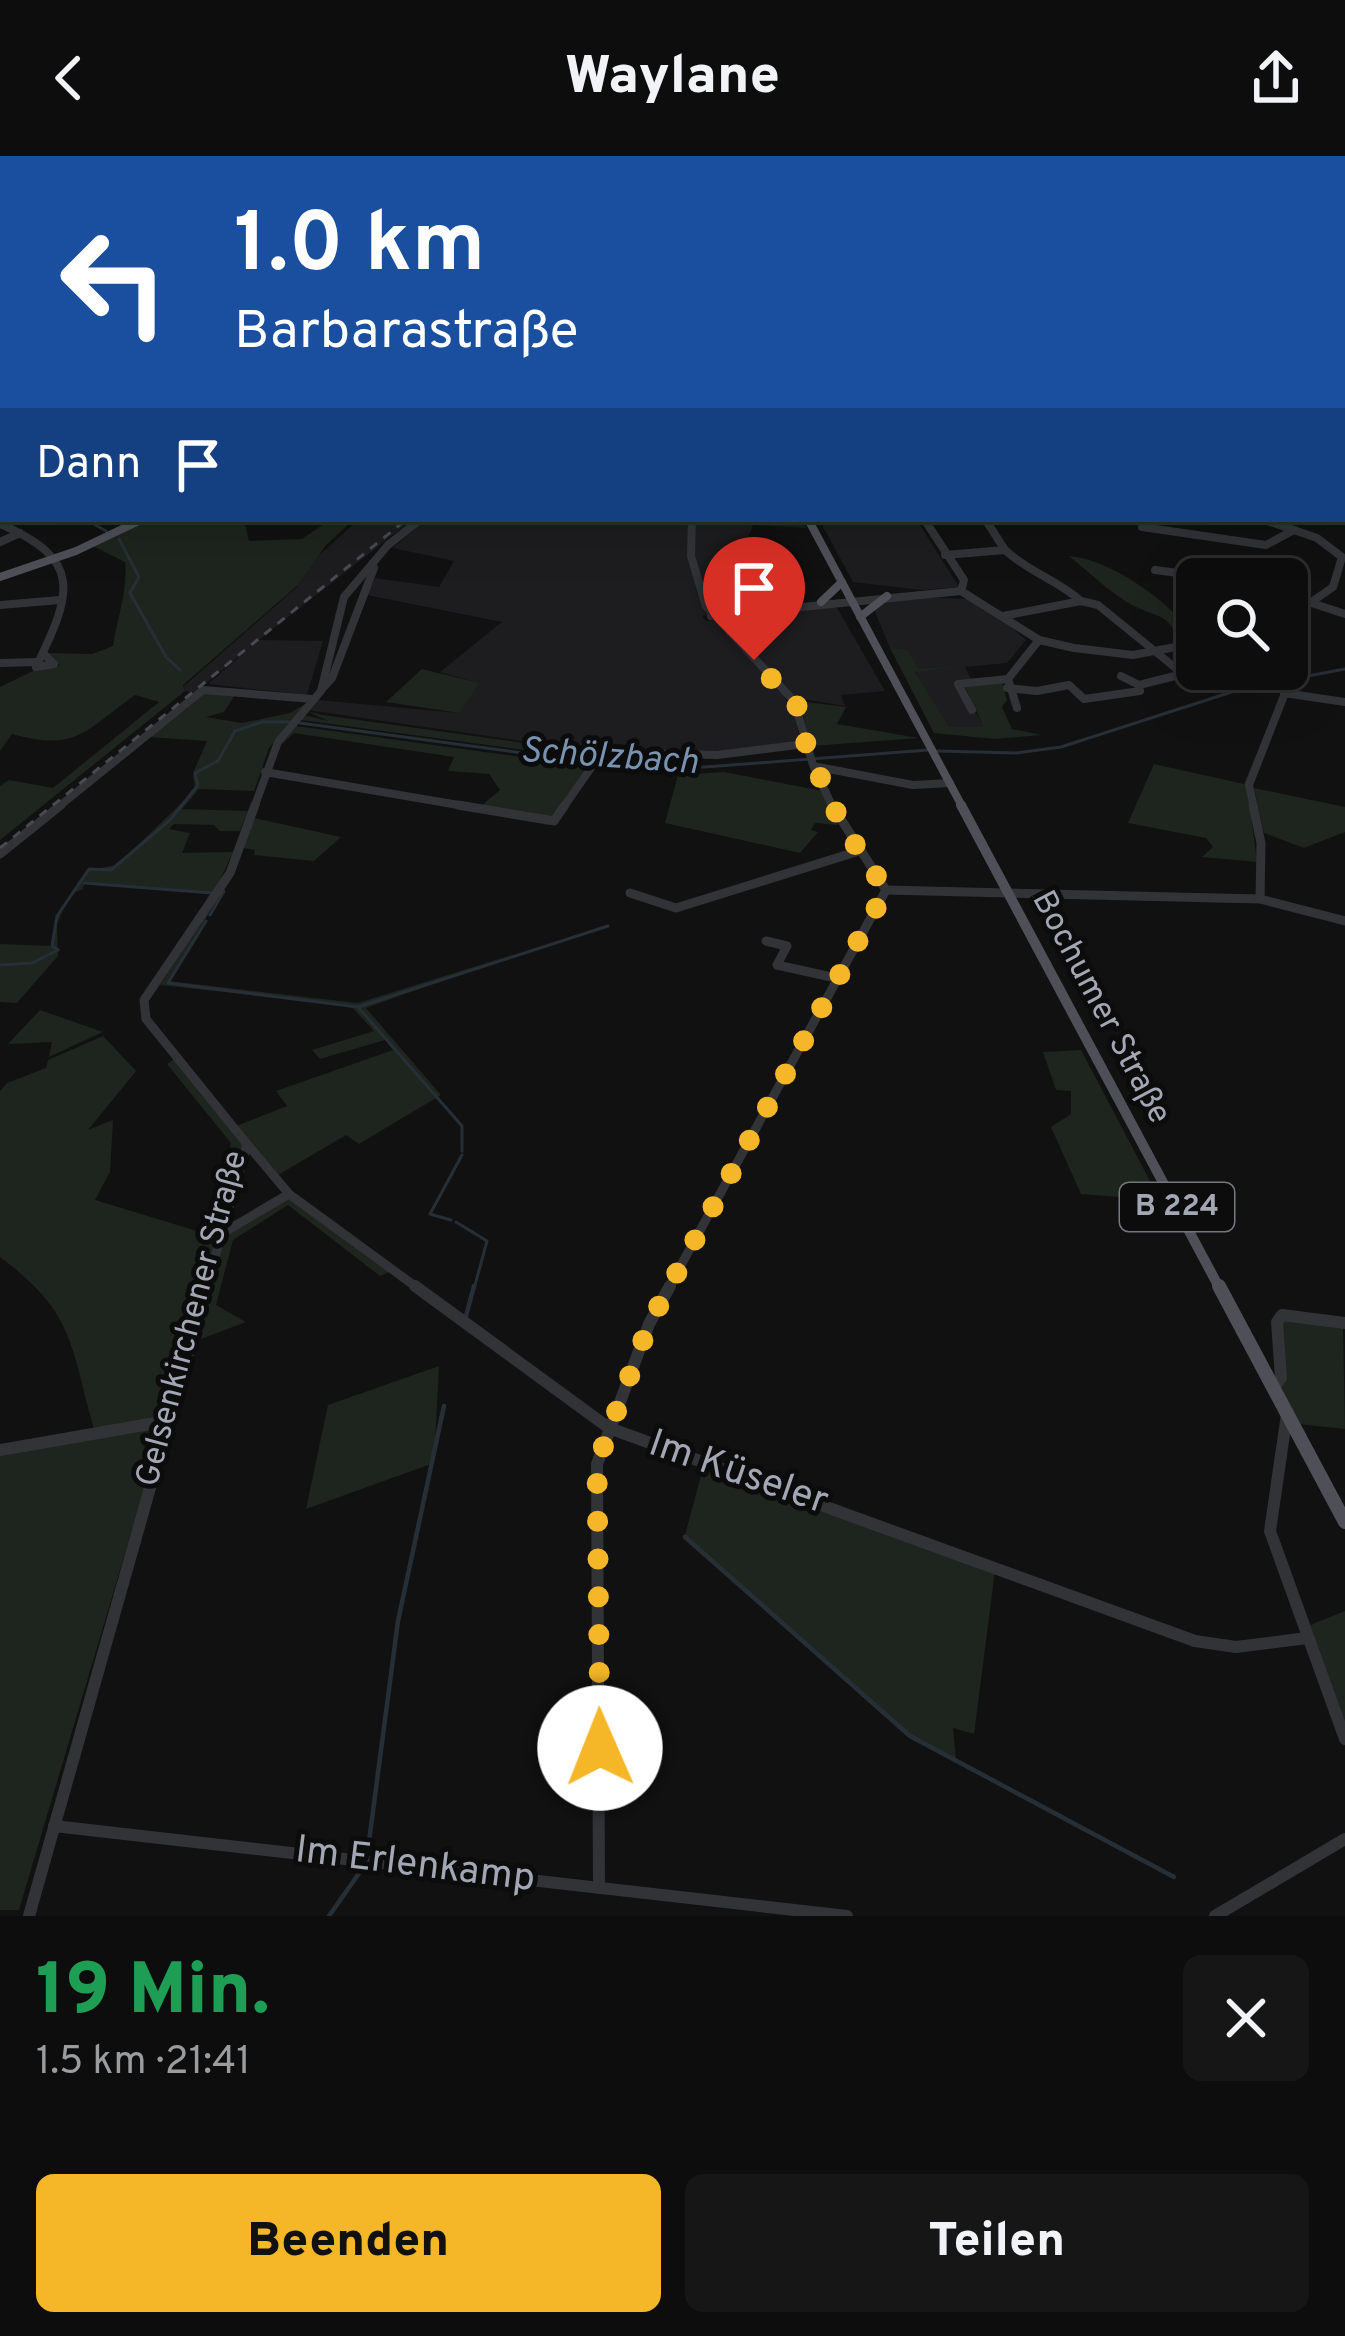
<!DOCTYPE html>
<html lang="de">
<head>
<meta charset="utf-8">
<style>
  :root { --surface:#0d0d0e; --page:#161617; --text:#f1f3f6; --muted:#9a9c9e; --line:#2d2d2e; --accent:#f5b727 }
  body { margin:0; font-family:Overpass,sans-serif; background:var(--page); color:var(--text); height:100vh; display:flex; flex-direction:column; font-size:45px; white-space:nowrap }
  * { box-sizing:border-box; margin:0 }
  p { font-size:39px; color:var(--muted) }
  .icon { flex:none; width:66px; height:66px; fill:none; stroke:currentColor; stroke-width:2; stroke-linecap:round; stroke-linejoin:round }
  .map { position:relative; height:1760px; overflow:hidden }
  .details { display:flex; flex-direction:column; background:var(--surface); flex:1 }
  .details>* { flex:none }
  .guide { position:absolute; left:0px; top:0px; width:1347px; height:366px; box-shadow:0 12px 48px #0002,0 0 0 3px var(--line); background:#1a4fa0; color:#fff; overflow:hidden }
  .buttons { position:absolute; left:1176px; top:402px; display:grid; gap:24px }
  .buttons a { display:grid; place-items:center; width:132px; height:132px; border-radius:18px; background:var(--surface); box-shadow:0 12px 48px #0002,0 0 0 3px var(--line); font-size:60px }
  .pin { position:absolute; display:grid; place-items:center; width:102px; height:102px; color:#fff; margin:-123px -51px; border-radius:50% 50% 50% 0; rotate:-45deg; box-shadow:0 0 12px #0007 }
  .pin .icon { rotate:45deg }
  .me { position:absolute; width:132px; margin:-66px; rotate:359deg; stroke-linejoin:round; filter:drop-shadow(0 0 9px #0008) }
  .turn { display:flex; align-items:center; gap:42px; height:252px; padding:0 36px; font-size:54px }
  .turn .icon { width:156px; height:156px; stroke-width:2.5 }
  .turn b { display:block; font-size:84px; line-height:102px }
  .then { display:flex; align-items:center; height:114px; padding:0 36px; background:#0003; gap:24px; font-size:45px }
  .round { display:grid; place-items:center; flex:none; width:126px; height:126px; border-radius:18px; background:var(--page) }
  .summary { display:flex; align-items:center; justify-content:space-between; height:204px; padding:0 36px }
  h1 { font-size:72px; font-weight:800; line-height:90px; color:#1e9e55 }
  .action { display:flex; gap:24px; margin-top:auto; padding:24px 36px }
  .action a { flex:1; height:138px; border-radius:18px; background:var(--accent); color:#111; font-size:48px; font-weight:800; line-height:138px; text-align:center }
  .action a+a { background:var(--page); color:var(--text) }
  header { display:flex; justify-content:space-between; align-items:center; height:156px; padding:0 36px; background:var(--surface); font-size:54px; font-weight:800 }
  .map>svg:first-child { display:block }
  .built { fill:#1d1d1f }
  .green { fill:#1d251e }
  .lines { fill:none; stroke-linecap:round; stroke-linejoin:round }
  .stream-far1 { stroke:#272f36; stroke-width:3 }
  .stream { stroke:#272f36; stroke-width:4.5 }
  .runway { fill:#2d2e32; fill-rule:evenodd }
  .minor-far3 { stroke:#323337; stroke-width:6 }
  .minor-far2 { stroke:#323337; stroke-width:8 }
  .minor-far1 { stroke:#323337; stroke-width:9 }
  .minor { stroke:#323337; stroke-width:12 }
  .major-far3 { stroke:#4e4f57; stroke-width:6 }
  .major-far2 { stroke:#4e4f57; stroke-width:8 }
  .major-far1 { stroke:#4e4f57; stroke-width:10 }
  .major { stroke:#4e4f57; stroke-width:14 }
  .rail { stroke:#494a51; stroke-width:3; stroke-dasharray:9 8; stroke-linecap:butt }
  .route { stroke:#f5b727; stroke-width:21; stroke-dasharray:0 37.8 }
  .labels { text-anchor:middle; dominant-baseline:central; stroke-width:10; stroke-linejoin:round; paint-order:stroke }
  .shield { fill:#0c0c0d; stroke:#757881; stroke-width:3 }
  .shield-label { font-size:30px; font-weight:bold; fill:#a2a7b3 }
  .street-label { font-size:33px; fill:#a2a7b3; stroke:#0c0c0d }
  .water-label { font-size:36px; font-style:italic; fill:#7793b0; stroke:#0c0c0d }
  .near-street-label { font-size:39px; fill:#a2a7b3; stroke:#0c0c0d }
</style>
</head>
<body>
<header><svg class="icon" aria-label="back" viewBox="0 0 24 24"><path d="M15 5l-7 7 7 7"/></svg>Waylane<svg class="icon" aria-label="share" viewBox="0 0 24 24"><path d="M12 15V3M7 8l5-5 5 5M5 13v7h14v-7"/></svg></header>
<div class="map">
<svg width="1345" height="1760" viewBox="0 0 1345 1760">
  <rect width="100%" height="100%" fill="#111112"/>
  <g class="built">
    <polygon points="379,363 413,363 259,484 323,485 307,539 208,528 257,486 194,537 185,535 184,530 297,431 315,403 356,366 372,369"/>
    <polygon points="427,363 802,363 807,372 753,369 737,412 776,418 756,454 702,460 706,465 836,450 885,535 841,539 845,550 784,540 795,558 800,587 716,597 607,590 598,596 307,554 318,544 460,557 478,527 440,516 502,466 367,439 375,422 439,431 454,405 393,392"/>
    <polygon points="819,363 916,363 959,431 922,434 853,426"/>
    <polygon points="906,441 967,443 997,459 1026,484 1007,507 965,511 972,525 956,527 985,571 949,571 924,538 908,495 890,492 875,456 878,447"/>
  </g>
  <g class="green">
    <path d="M244,363L249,385L302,383L331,363L351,366L326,389L298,429L183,529L185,535L0,684V630L9,624L53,632L159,546L135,539C84,575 77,596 12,578L0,595V531L35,514L60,510L49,497L92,498L113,490C117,462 128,435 125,406L93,390L148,364Z"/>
    <path d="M1069,400C1114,404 1174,449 1197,484L1181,487C1166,455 1159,463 1132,449C1110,437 1089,416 1069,400Z"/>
    <polygon points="890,492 908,494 918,513 964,510 915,516 949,571 984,571 964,529 1002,527 1007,544 1002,551 1012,573 1042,579 995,583 934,577"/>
    <polygon points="422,513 479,527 460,557 386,546"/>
    <polygon points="1285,529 1247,629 1257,706 1202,701 1213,691 1206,682 1128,667 1154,608 1244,628"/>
    <polygon points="201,537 236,537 224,556 206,561 242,567 290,557 308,546 269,592 254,635 199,633 182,653 248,655 240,675 220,675 214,669 174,668 169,673 190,677 182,697 233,696 214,737 84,728 83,733 71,738 57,767 58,800 17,847 0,846 0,788 51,790 56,760 87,714 117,709 195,634 193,617 207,585 148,581"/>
    <polygon points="799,545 846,551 837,568 919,582 811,590"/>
    <polygon points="307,555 323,559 597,597 569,597 592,603 301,564 304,559 328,565"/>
    <polygon points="296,570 587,610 553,662 482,649 500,634 489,618 448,615 454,601 294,577 281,589"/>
    <polygon points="724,616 823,635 838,669 815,667 811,674 818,676 800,697 665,667 678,619"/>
    <polygon points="1254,632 1345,651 1345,676 1304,692 1264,677"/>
    <polygon points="254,662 341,681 314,705 254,699 255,694 243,692"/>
    <polygon points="222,735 169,825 358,847 518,797 366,852 441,939 359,988 346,979 278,1019 236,970 287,950 276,935 393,894 385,884 320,903 312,894 374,875 351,850 160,829"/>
    <polygon points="40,854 103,876 49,901 52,886 8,888"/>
    <path d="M103,880L136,915L88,974L113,964L110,1016L95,1044L210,1079L231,987L167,908L176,902L244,989L168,1253L159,1261L94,1273C70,1188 75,1157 0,1101V935L7,927L46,912L48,904Z"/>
    <polygon points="1081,894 1160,1044 1081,1038 1051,971 1071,958 1071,935 1056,934 1043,896"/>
    <polygon points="289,1040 389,1116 380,1120 288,1049 233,1084 216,1149 246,1166 193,1186 222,1079"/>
    <polygon points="1285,1161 1343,1169 1345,1273 1298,1268 1278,1232 1279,1167"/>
    <polygon points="439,1210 434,1307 306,1353 328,1249"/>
    <polygon points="152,1270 161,1276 19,1754 0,1754 0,1297"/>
    <polygon points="703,1312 995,1415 974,1578 953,1572 956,1603 911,1579 685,1379"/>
    <polygon points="1345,1455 1345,1568 1310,1469"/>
  </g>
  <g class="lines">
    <g class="stream-far1">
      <polyline points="85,363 106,375"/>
      <polyline points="119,383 139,421 130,437 166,501 180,514"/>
      <polyline points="300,567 626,611 705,611 928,594"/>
      <polyline points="938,595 1016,597 1061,591 1244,532 1345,513"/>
      <polyline points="84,727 212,737"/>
      <polyline points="210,759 224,735"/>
      <polyline points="206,765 168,827 358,851 462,970 462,995"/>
      <polyline points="0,809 32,807 58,794 52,790 57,760 89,713 111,714 170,664 198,629 195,617 218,605 235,575 262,566 291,566"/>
      <polyline points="358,851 608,770"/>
      <polyline points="451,1064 430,1058 462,999"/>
      <polyline points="456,1066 487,1085 474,1133"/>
    </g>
    <g class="stream">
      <polyline points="466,1160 474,1130"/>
      <polyline points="685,1381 910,1580 1174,1721"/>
      <polyline points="368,1693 398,1465 444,1250"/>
      <polyline points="329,1760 362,1713"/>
    </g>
    <rect class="runway" x="1344" y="169" width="1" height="19"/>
    <g class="minor-far3">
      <polyline points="767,0 783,3"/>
      <polyline points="872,0 886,3"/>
      <polyline points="1100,0 1152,0"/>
      <polyline points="237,3 248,0"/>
      <polyline points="1161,3 1169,3"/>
    </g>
    <g class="minor-far2">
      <polyline points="154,363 180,363"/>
      <polyline points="692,363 691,400 706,450 794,545 813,609 833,652"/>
      <polyline points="924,363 964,424 961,435"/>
      <polyline points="985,363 1005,394"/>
      <polyline points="1262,363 1317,382 1342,401 1333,431 1287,463"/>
      <path d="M0,368C84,404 72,437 36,511"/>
      <polyline points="1142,371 1266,389 1294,374"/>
      <polyline points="0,386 20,377"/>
      <path d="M945,399L1005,394C1030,417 1056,423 1081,445"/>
      <polyline points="1155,414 1224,423"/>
      <polyline points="1287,439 1345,458"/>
      <polyline points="0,449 60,444"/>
      <polyline points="711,460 961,435 1039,484 1074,492 1133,499 1197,487"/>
      <polyline points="1003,460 1081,445 1098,449 1183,518 1139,529 1140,535 1084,543 1069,529 1037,535 1007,532"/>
      <polyline points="0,507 38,506"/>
      <polyline points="36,511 54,508 43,497"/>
      <polyline points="1121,520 1139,529"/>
      <polyline points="322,533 332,522 374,412"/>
      <polyline points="1284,537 1345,546"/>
      <polyline points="1017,552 1008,523 1039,484"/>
      <polyline points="972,554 958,528 1008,523"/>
      <polyline points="818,611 913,629 950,627"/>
      <polyline points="265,616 476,652"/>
      <polyline points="57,652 203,534 313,543"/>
      <polyline points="254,652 278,586 321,535 344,441 388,389 421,363"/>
      <polyline points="563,652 602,596 717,599 805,588"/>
      <polyline points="1254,652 1249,629 1294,514 1304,504 1287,490"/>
    </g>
    <g class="minor-far1">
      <polyline points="458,649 554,665 565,649"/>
      <polyline points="832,649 886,734"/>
      <polyline points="1253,649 1261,687 1260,743"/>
      <polyline points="0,698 61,649"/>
      <polyline points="886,734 1260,743 1345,765"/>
      <polyline points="630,737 676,752 859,695"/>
      <polyline points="766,785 787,790 777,809 836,822"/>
      <polyline points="247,988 289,1038 419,1133"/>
      <polyline points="221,1078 289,1038"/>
      <polyline points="206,1133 247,988 146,863 144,844 230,717 255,649"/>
      <polyline points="668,1133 886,734"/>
    </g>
    <g class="minor">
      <polyline points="415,1130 609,1272 1195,1485 1236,1491 1307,1482"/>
      <polyline points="1273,1232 1281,1222 1277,1166 1282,1159 1345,1167"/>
      <polyline points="1287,1258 1270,1375 1345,1583"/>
      <polyline points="0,1294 167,1265"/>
      <polyline points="54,1670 847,1760"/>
      <polyline points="599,1732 597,1308 649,1168 670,1130"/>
      <polyline points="29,1760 207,1130"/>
      <polyline points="1215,1760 1345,1683"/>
    </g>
    <polyline class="major-far3" points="550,3 554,0"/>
    <g class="major-far2">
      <polyline points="808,363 963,652"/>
      <polyline points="0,421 76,395 143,363"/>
      <polyline points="821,446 842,426"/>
      <polyline points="860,461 887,440"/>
    </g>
    <polyline class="major-far1" points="961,649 1220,1133"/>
    <polyline class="major" points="1219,1130 1345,1366"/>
    <g class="rail">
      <polyline points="795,3 801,0"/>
      <polyline points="0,692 407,363"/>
    </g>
  </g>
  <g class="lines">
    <polyline class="route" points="600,1592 597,1308 649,1168 886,734 842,669 807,592 797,550 754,504"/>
  </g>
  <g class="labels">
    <rect class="shield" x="1120" y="1027" width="114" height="48" rx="9"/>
    <g class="shield-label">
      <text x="1177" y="1051">B 224</text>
    </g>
    <g class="street-label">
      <text transform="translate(1100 852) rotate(62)">Bochumer Straße</text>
      <text transform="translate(193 1163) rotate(-75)">Gelsenkirchener Straße</text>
    </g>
    <g class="water-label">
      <text transform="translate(609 602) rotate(4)">Schölzbach</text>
    </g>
    <g class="near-street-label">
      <text transform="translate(738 1318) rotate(19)">Im Küseler</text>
      <text transform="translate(415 1710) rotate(7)">Im Erlenkamp</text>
    </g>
  </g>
</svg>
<div class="buttons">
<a><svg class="icon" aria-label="search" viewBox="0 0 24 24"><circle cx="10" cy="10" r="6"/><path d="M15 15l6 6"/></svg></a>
</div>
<div class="pin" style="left:754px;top:504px;background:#d93025"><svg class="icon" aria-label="arrive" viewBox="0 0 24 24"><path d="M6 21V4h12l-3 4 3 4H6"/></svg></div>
<svg class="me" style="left:600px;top:1592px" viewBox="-20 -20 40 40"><circle r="19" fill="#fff"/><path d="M0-13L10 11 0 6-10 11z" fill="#f5b727"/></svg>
<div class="guide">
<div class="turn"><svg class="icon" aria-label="left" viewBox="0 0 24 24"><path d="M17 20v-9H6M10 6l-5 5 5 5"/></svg><div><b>1.0 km</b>Barbarastraße</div></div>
<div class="then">Dann<svg class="icon" aria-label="arrive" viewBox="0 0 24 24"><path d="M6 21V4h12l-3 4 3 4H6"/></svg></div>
</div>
</div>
<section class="details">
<div class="summary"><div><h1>19 Min.</h1><p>1.5 km · 21:41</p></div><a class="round"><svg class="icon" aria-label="close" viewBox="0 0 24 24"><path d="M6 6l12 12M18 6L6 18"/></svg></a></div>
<div class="action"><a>Beenden</a><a>Teilen</a></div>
</section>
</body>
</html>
